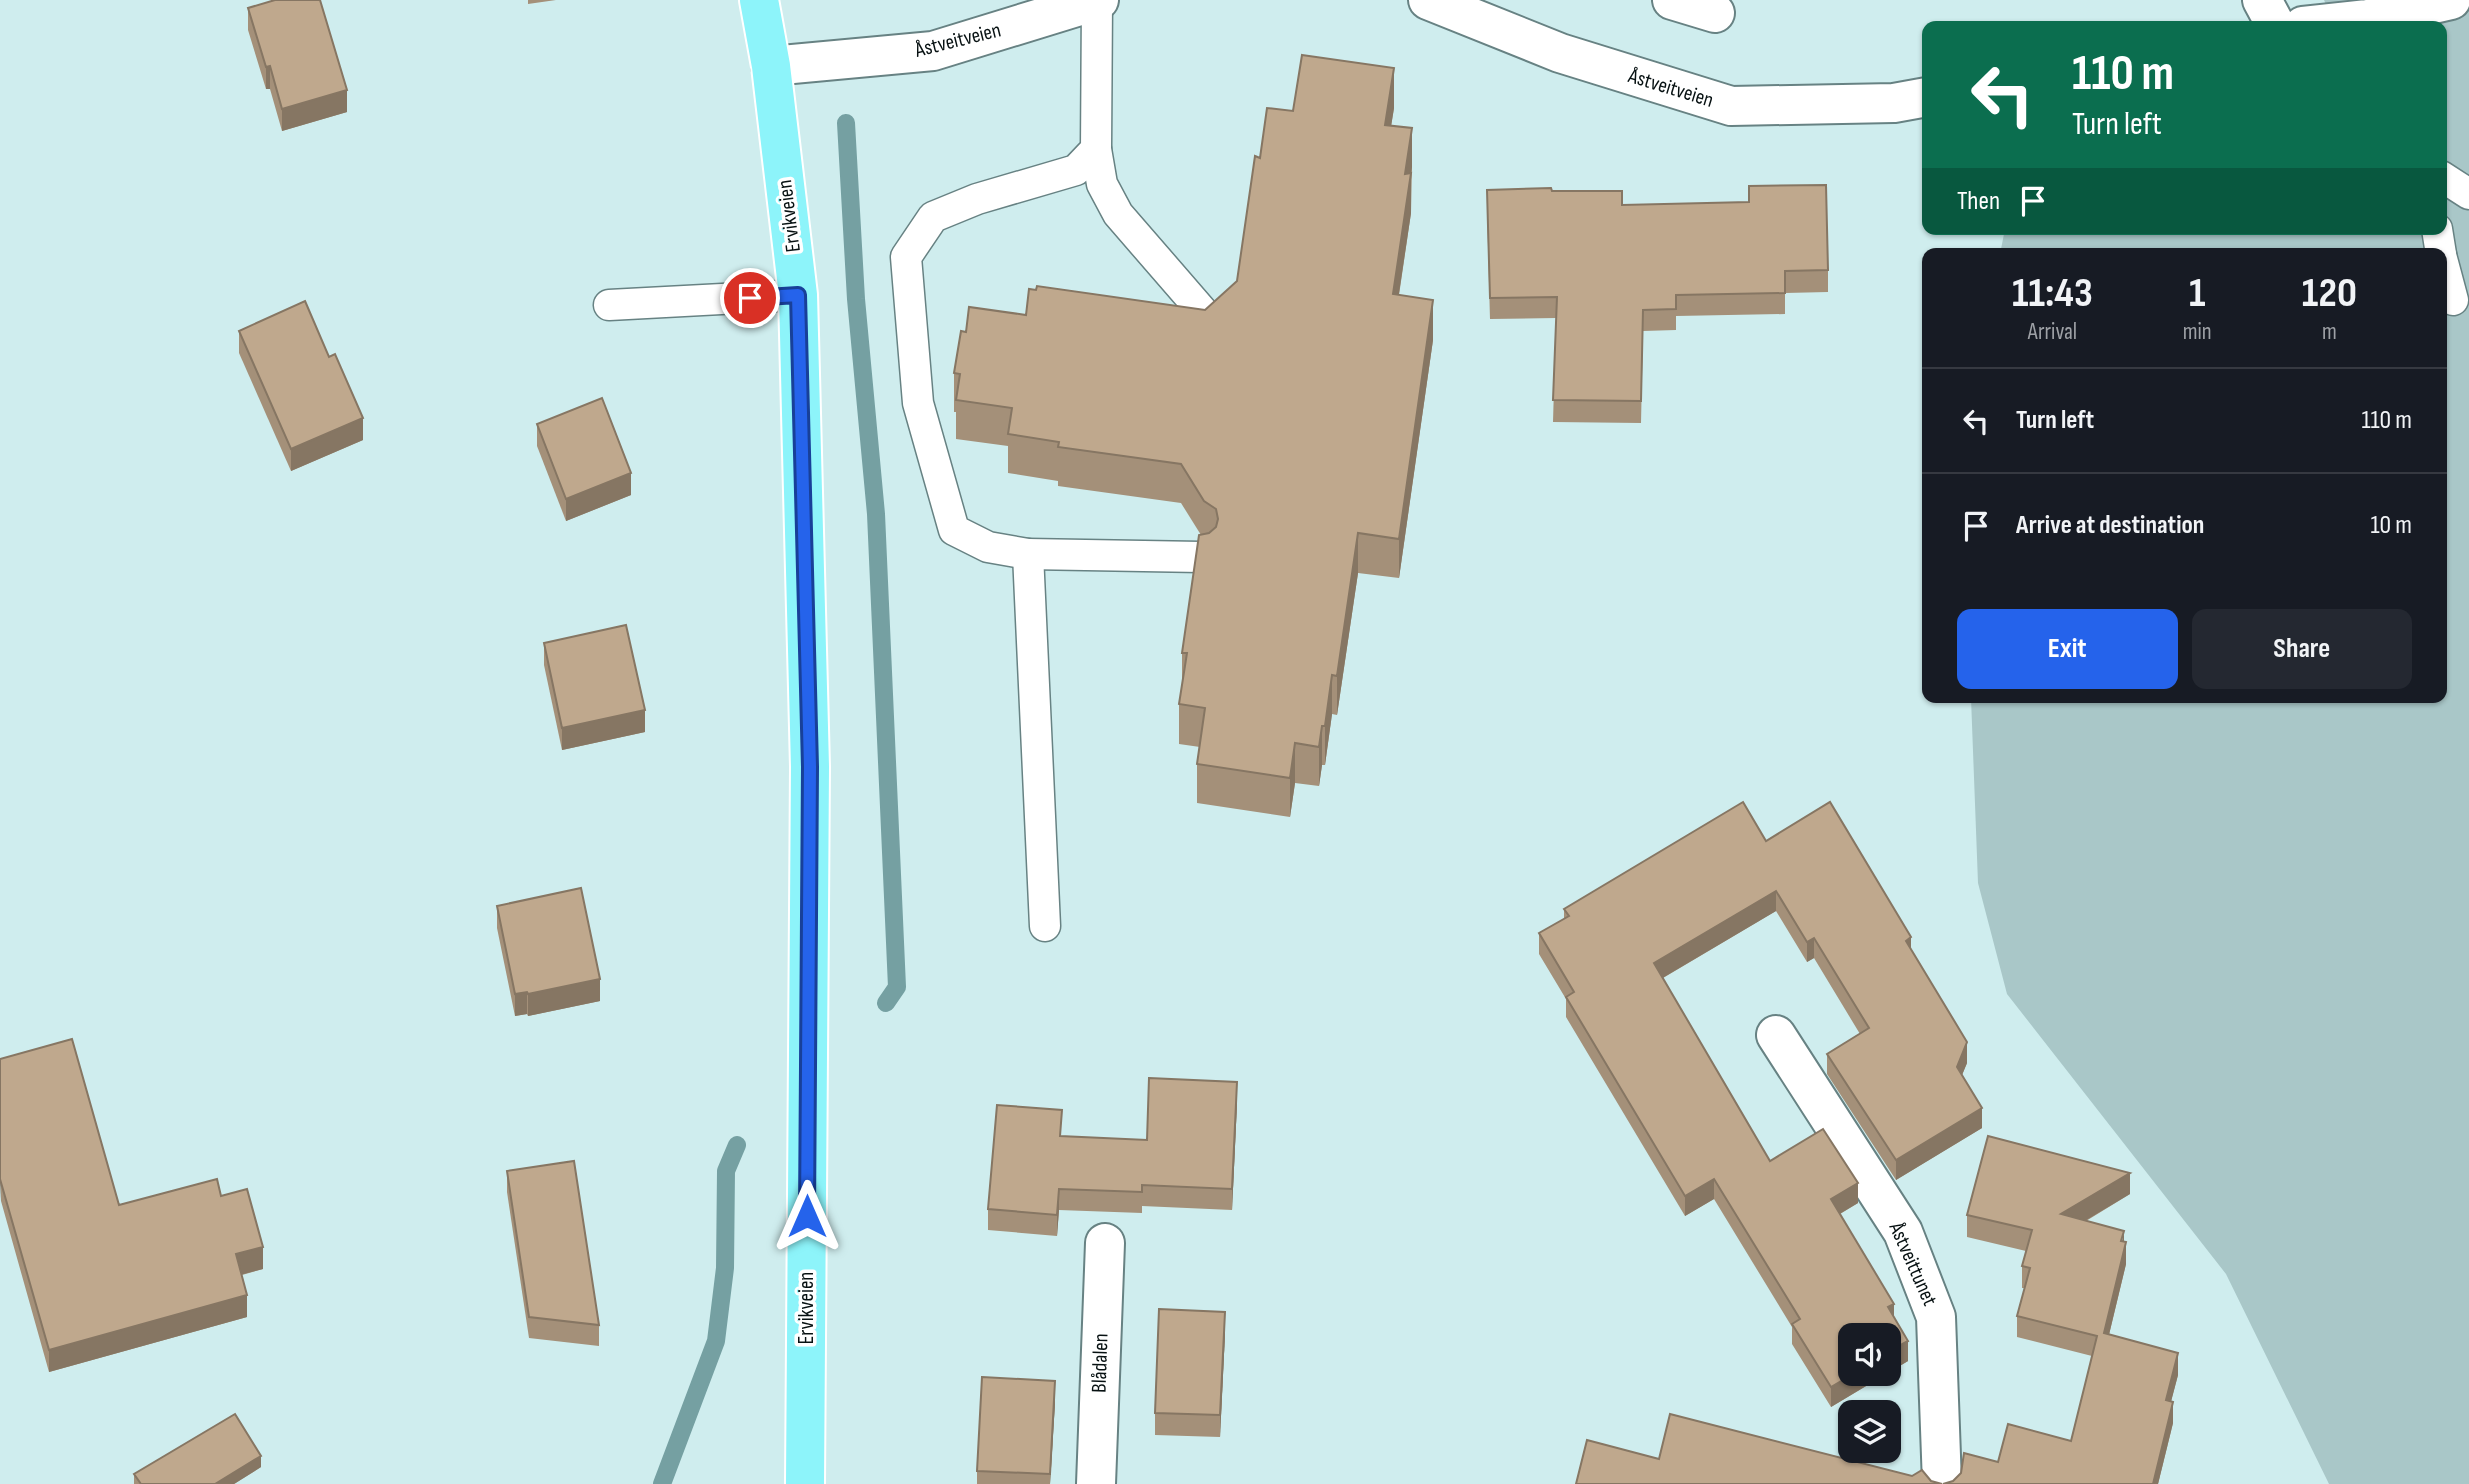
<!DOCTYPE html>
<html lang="en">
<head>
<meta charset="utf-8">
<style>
  :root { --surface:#171b24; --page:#242831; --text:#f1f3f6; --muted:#9ea1a6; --line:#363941; --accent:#2563eb }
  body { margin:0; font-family:"Sofia Sans Condensed",sans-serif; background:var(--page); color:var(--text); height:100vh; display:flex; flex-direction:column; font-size:26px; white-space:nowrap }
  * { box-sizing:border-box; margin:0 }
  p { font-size:23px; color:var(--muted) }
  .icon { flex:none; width:38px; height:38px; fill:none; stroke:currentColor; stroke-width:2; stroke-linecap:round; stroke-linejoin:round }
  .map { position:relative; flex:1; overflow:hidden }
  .side { position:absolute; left:1922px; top:248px; width:525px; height:455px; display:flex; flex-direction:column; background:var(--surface); border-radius:14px; box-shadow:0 2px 5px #0004 }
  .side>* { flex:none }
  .guide { position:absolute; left:1922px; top:21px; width:525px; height:214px; border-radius:14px; box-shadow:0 2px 5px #0004; background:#0b6e4f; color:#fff; overflow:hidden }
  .fabs { position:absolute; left:1838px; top:1323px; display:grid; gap:14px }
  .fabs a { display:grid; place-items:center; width:63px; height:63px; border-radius:14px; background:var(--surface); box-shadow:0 2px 5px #0004; font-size:35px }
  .pin { position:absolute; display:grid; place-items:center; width:60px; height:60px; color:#fff; margin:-30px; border:4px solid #fff; border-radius:50%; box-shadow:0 2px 7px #0007 }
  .me { position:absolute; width:77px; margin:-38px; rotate:0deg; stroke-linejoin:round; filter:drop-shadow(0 0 5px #0008) }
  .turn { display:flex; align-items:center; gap:24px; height:147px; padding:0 35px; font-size:32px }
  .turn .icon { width:91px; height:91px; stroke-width:2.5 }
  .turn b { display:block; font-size:49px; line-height:60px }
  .then { display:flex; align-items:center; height:66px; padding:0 35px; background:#0003; gap:14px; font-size:26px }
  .eta { display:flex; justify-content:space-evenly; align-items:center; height:119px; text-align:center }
  .eta b { font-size:42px; font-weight:700; line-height:49px }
  .button { display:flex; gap:14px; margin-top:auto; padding:14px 35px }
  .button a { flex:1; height:80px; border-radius:14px; background:var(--accent); color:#fff; font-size:28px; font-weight:700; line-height:80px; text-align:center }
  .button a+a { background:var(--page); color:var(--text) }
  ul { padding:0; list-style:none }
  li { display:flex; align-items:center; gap:21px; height:105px; padding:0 35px; border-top:2px solid var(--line) }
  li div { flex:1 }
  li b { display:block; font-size:26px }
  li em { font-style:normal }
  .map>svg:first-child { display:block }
  .green { fill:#a9c7c8 }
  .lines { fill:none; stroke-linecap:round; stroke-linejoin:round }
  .stream { stroke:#75a0a2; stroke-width:18 }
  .lane-casing { stroke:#678283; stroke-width:33 }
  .street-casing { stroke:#678283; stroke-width:42 }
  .secondary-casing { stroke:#678283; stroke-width:42 }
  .primary-casing { stroke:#fff; stroke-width:42 }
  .lane { stroke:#fff; stroke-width:30 }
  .street { stroke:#fff; stroke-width:38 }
  .secondary { stroke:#fff; stroke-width:38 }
  .primary { stroke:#8df4fa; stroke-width:38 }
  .wall { fill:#a49079 }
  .shaded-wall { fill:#867663 }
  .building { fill:#bfa88d; stroke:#867663; stroke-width:2 }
  .route-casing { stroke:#184099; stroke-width:18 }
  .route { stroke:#2563eb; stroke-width:12 }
  .labels { text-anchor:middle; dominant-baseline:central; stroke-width:7; stroke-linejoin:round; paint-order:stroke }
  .street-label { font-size:21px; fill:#071112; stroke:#fff }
</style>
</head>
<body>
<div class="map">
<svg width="2469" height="1484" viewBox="0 0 2469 1484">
  <rect width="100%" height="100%" fill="#cfedee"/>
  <polygon class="green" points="2324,0 2469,0 2469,1484 2329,1484 2226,1274 2007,994 1978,883 1971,698 2441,698 2441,254 2000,254 2005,229 2441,229 2441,26 2336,26"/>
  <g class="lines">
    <g class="stream">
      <polyline points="846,123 856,299 876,514 897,987 886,1003"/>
      <polyline points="662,1484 716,1341 725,1268 726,1171 737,1145"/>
    </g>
    <defs>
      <g id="lane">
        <polyline points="1096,149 1102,184 1118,214 1209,319"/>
        <polyline points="2441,176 2469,194"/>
        <polyline points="2437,229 2441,254"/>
        <polyline points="2441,255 2453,300"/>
        <polyline points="609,305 798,295"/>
        <polyline points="1028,554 1201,557"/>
        <polyline points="1045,926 1028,554 988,547 954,530 918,403 906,257 933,217 977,199 1076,170 1096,149 1097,1"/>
      </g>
      <g id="street">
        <polyline points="1672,0 1715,13"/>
        <polyline points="2262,0 2276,26"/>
        <polyline points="1776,1035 1903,1232 1936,1317 1942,1484"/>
        <polyline points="1096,1484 1105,1243"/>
      </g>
      <g id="secondary">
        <polyline points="1428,0 1560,53 1731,106 1894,103 1927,97"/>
        <polyline points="2303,26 2368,19 2451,0"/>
        <polyline points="771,66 933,51 1099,0"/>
      </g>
      <polyline id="primary" points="759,0 771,66 798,295 810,767 805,1484"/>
    </defs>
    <use href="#lane" class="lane-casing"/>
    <use href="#street" class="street-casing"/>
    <use href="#secondary" class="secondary-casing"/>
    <use href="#primary" class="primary-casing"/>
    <use href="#lane" class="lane"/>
    <use href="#street" class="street"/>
    <use href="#secondary" class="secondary"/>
    <use href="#primary" class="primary"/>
  </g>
  <g class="wall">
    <polygon points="528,0 556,0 528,4"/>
    <polygon points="248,8 347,112 282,131 270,89 266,89 248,30"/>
    <polygon points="1394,108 1391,126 1412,167 1411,213 1399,295 1433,340 1399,578 1358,573 1337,715 1332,714 1325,765 1322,765 1319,786 1295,783 1290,817 1197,803 1197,764 1200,747 1179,744 1179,704 1182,690 1182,653 1201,535 1181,503 1058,486 1058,481 1008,473 1008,446 956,439 956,412 954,412 954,373 966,332 1026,315 1205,310 1237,281 1260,158 1293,111"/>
    <polygon points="1749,186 1828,270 1828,292 1785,293 1785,314 1676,316 1676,330 1643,331 1641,423 1553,422 1556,318 1490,319 1487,211 1552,191 1622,205 1749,202"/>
    <polygon points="239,331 363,440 291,471 239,353"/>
    <polygon points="537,424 631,495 566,521 537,446"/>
    <polygon points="544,643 645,732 562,750 544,665"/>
    <polygon points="1766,841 1911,949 1967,1063 1962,1075 1982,1128 1896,1180 1827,1074 1827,1054 1860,1034 1814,958 1807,962 1776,911 1663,978 1770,1161 1858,1203 1840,1214 1894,1317 1908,1361 1831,1407 1792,1344 1792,1327 1714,1199 1685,1216 1566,1017 1566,999 1539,954 1539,933 1564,919 1564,909"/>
    <polygon points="497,906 600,1001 528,1016 527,1014 515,1016 497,928"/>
    <polygon points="0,1059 119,1205 221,1196 263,1269 242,1275 247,1317 49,1372 1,1201"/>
    <polygon points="1237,1103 1232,1210 1142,1206 1142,1213 1059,1210 1057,1236 988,1230 988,1209 1062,1136 1147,1140"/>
    <polygon points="507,1171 599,1325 599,1346 529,1338 507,1192"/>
    <polygon points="2130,1194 2086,1221 2124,1242 2126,1264 2109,1335 2178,1375 2171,1401 2173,1423 2158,1484 1943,1484 1953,1481 1998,1462 2071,1441 2092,1356 2017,1337 2017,1316 2025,1288 2022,1288 2022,1266 2026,1251 1967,1237 1967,1215"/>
    <polygon points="1225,1334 1220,1437 1155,1435 1155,1413"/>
    <polygon points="1055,1403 1050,1484 977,1484 977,1471"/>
    <polygon points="261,1467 234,1484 134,1484 134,1474"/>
  </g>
  <g class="shaded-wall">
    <polygon points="270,66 270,89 266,89 266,67"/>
    <polygon points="1394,68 1394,108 1385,164 1385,125"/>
    <polygon points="347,90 347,112 282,131 282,109"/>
    <polygon points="1412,128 1412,167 1405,213 1405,174"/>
    <polygon points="1411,173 1411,213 1393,333 1393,294"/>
    <polygon points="1433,300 1433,340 1399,578 1399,539"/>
    <polygon points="363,418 363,440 291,471 291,449"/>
    <polygon points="631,473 631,495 566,521 566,499"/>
    <polygon points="1358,533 1358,573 1337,715 1337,676"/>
    <polygon points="1332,675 1332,714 1325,765 1325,726"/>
    <polygon points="645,710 645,732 562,750 562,728"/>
    <polygon points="1322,726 1322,765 1319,786 1319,747"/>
    <polygon points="1295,743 1295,783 1290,817 1290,778"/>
    <polygon points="1776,891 1776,911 1654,983 1654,963"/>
    <polygon points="1911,937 1911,958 1906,941"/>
    <polygon points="1814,938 1814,958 1807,962 1807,942"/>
    <polygon points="600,979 600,1001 528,1016 528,994"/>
    <polygon points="527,992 527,1014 515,1016 515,994"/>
    <polygon points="1967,1042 1967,1063 1957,1087 1957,1067"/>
    <polygon points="1237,1082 1237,1103 1232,1210 1232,1189"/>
    <polygon points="1982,1108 1982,1128 1896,1180 1896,1160"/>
    <polygon points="2130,1173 2130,1194 2061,1235 2061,1214"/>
    <polygon points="0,1179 1,1179 0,1201"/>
    <polygon points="1714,1179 1714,1199 1685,1216 1685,1196"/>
    <polygon points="1858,1183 1858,1203 1831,1219 1831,1199"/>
    <polygon points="1059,1189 1059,1210 1057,1236 1057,1215"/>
    <polygon points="2124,1231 2124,1252 2126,1242 2126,1264 2104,1355 2104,1333"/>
    <polygon points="263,1247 263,1269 236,1276 236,1254"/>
    <polygon points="247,1295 247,1317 49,1372 49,1350"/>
    <polygon points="1894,1304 1894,1324 1888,1307"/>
    <polygon points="1225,1312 1225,1334 1220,1437 1220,1415"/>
    <polygon points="1908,1341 1908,1361 1888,1373 1888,1352"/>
    <polygon points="2178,1353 2178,1375 2166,1421 2166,1400"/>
    <polygon points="1853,1374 1886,1374 1831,1407 1831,1387"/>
    <polygon points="1055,1381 1055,1403 1050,1484 1050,1474"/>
    <polygon points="2173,1402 2173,1423 2158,1484 2153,1484"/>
    <polygon points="261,1456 261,1467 234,1484 215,1484"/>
  </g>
  <g class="building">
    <polygon points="275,0 320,0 347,90 282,109 270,66 266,67 248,8"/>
    <polygon points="1302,55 1394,68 1385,125 1412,128 1405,174 1411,173 1393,294 1433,300 1399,539 1358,533 1337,676 1332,675 1325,726 1322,726 1319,747 1295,743 1290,778 1197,764 1205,708 1179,704 1187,653 1182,653 1199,535 1209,533 1216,527 1218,519 1216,509 1204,501 1181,464 1058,447 1059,442 1008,434 1012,408 956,400 960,374 954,373 961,331 966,332 969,307 1026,315 1029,289 1036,290 1037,286 1205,310 1237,281 1255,156 1260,158 1267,108 1293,111"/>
    <polygon points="1826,185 1828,270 1785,271 1785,293 1676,295 1676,309 1643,310 1641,401 1553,400 1557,297 1490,298 1487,190 1551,188 1552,191 1622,191 1622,205 1749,202 1749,186"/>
    <polygon points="305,301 329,357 335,354 363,418 291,449 239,331"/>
    <polygon points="602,398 631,473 566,499 537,424"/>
    <polygon points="626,625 645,710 562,728 544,643"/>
    <polygon points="1743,802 1766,841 1830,802 1911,937 1906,941 1967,1042 1957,1067 1982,1108 1896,1160 1827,1054 1869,1028 1814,938 1807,942 1776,891 1654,963 1770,1161 1823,1129 1858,1183 1831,1199 1894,1304 1888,1307 1908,1341 1888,1352 1888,1335 1850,1335 1850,1374 1853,1374 1831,1387 1792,1324 1800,1319 1714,1179 1685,1196 1566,997 1574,992 1539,933 1569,916 1564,909"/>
    <polygon points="581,888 600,979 528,994 527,992 515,994 497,906"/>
    <polygon points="72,1039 119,1205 217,1179 221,1196 247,1189 263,1247 236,1254 247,1295 49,1350 0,1179 0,1059"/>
    <polygon points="1149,1078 1237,1082 1232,1189 1142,1185 1142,1192 1059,1189 1057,1215 988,1209 997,1105 1062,1110 1060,1136 1147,1140"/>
    <polygon points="1988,1136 2130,1173 2061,1214 2124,1231 2121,1241 2126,1242 2104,1333 2178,1353 2166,1400 2173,1402 2153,1484 1943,1484 1953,1481 1961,1473 1964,1453 1998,1462 2008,1424 2071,1441 2097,1336 2017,1316 2030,1268 2022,1266 2032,1230 1967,1215"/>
    <polygon points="574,1161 599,1325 529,1317 507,1171"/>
    <polygon points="1159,1309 1225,1312 1220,1415 1155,1413"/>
    <polygon points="982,1377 1055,1381 1050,1474 977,1471"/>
    <polygon points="235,1414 261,1456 215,1484 141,1484 134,1474"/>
    <polygon points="1670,1414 1912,1476 1922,1470 1931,1481 1942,1484 1576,1484 1587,1440 1659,1459"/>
  </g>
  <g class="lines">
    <defs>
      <polyline id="route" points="750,298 798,295 810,767 807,1216"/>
    </defs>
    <use href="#route" class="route-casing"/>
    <use href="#route" class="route"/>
  </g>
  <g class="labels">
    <g class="street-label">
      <text transform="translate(958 40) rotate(-14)">Åstveitveien</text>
      <text transform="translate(1671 88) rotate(17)">Åstveitveien</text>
      <text transform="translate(789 216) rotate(-97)">Ervikveien</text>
      <text transform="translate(1913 1264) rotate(66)">Åstveittunet</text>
      <text transform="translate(806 1308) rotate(-90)">Ervikveien</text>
      <text transform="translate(1100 1363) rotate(-88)">Blådalen</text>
    </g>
  </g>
</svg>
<div class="fabs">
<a><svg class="icon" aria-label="sound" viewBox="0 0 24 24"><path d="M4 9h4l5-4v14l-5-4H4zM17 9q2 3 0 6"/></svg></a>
<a><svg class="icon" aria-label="layers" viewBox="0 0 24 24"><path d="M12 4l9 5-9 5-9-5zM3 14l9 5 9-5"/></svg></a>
</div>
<div class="pin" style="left:750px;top:298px;background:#d93025"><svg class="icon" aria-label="arrive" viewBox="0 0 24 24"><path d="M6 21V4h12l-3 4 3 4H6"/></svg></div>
<svg class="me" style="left:807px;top:1216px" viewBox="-20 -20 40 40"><path d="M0-17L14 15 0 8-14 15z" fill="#2563eb" stroke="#fff" stroke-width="4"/></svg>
<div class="guide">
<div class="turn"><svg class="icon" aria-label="left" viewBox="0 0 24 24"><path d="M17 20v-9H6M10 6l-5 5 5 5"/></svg><div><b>110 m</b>Turn left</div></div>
<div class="then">Then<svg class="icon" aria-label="arrive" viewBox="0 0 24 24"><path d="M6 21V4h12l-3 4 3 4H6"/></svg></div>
</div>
<section class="side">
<div class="eta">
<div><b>11:43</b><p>Arrival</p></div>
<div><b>1</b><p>min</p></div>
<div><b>120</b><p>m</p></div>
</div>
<ul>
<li><svg class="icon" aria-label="left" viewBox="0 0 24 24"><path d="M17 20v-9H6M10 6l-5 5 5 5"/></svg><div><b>Turn left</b></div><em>110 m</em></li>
<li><svg class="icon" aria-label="arrive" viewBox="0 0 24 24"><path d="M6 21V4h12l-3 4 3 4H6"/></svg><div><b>Arrive at destination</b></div><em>10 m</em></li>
</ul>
<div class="button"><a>Exit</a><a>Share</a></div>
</section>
</div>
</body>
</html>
